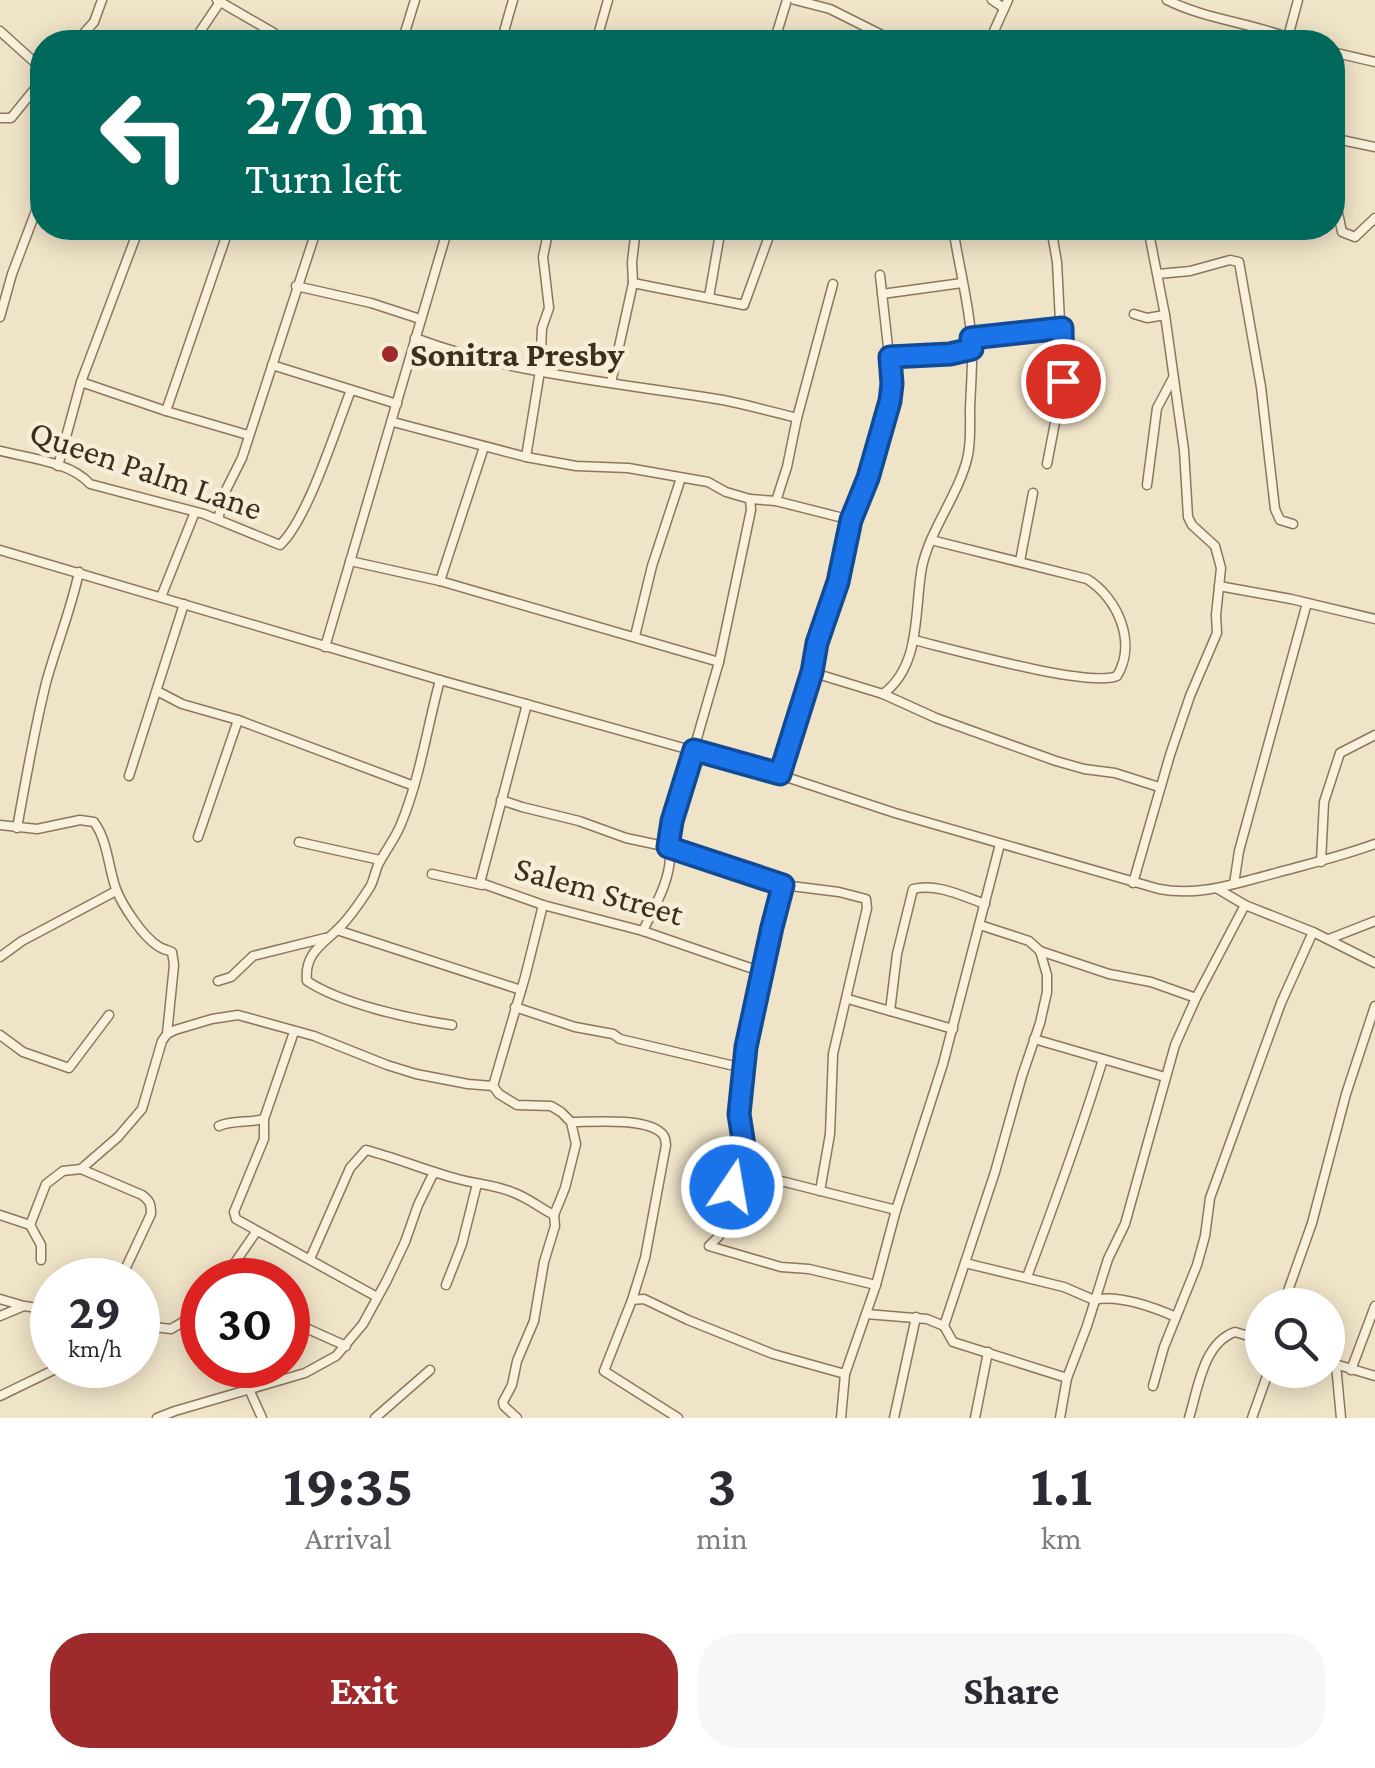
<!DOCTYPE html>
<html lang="en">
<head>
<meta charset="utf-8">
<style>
  :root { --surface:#fff; --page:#f7f7f7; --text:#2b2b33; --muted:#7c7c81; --accent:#9e2a2b }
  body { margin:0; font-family:"Crimson Pro",serif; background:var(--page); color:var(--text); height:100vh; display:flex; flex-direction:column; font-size:38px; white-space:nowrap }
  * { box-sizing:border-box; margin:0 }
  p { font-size:32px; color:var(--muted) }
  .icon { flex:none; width:55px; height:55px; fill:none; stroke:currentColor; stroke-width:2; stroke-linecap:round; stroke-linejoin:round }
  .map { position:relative; height:1418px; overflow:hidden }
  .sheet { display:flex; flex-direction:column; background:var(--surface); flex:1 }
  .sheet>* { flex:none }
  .banner { position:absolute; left:30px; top:30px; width:1315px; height:210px; border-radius:40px; box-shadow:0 5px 25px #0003; background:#00695c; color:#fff; overflow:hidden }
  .buttons { position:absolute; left:1245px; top:1288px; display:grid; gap:20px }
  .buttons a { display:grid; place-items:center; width:100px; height:100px; border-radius:50%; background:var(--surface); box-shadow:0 5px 25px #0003; font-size:50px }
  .speed { position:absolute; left:30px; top:1258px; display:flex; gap:20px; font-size:50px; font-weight:700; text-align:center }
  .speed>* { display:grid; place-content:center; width:130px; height:130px; border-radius:50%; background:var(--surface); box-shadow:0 5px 25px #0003; line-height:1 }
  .speed small { font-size:25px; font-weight:400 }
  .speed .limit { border:15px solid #d22; background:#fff; color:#111 }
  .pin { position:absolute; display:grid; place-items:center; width:85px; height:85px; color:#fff; margin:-42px; border:5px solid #fff; border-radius:50%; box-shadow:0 2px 10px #0007 }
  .me { position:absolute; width:110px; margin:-55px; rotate:12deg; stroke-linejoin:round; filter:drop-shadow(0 0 8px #0008) }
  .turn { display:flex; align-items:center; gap:35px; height:210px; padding:0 50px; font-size:45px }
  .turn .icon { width:130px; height:130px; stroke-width:2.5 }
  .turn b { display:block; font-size:70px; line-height:85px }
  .eta { display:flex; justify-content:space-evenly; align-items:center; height:170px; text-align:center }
  .eta b { font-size:60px; font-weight:700; line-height:70px }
  .cta { display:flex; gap:20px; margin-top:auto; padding:20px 50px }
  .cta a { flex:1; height:115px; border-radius:40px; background:var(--accent); color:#fff; font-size:40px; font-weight:700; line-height:115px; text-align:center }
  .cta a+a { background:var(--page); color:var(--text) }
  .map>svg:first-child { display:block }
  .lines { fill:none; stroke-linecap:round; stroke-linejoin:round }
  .minor-casing { stroke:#8d765c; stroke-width:11 }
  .minor { stroke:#faf1dc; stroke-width:8 }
  .route-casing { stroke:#114b97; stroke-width:25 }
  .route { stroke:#1a73e8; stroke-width:18 }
  .poi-dot { fill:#9e2a2b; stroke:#f7eed8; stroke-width:4 }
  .labels { text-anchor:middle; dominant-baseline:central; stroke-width:9; stroke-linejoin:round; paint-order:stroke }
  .poi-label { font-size:35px; font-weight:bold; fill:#3d2e20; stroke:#f7eed8; text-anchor:start }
  .street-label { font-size:35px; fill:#3d2e20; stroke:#f7eed8 }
</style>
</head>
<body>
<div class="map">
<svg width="1375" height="1418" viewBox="0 0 1375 1418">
  <rect width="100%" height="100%" fill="#f0e4c8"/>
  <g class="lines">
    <defs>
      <g id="minor">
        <polyline points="217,0 274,33 284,42"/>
        <polyline points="795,0 830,9 896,42"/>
        <polyline points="992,0 1004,8"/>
        <path d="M1167,0C1209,21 1257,23 1299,42"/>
        <polyline points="0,31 42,69"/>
        <polyline points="1288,37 1298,0"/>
        <polyline points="76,42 94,22 102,0"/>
        <polyline points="193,42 220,2"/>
        <polyline points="402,42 415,0"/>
        <polyline points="501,42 513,0"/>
        <polyline points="596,42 608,0"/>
        <polyline points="774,42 787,0"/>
        <polyline points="989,42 1008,0"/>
        <polyline points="1078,42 1087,42"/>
        <polyline points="1332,52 1375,62"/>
        <polyline points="0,118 11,118 42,80"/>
        <polyline points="1332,138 1375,147"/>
        <polyline points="1332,171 1336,203 1342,232 1355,237 1375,218"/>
        <polyline points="1158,274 1190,271 1230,260 1239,262 1261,387 1275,509 1280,520 1293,524"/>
        <polyline points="633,283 744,305 772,228"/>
        <polyline points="296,286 371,303 420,319"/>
        <polyline points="882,294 962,283"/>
        <polyline points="709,297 721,228"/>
        <polyline points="1134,314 1147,318 1165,315"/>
        <polyline points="0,317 12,274 42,195"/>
        <path d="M415,338C513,375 620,383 723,400C748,405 773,412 797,418"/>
        <polyline points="971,338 1062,328"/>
        <polyline points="889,357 950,354 972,349"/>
        <polyline points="272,365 397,404"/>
        <polyline points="81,382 166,411 248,435"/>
        <polyline points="611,383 633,283 632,262 636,228"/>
        <polyline points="166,411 229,228"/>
        <polyline points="393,422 526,457 576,466 628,468 708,482 726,492 750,499 776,501 851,520"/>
        <path d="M1,451C28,458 71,462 90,484L204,514L280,545C308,519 336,428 351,390"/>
        <polyline points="526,457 540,371 542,328 549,308 543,257 549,228"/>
        <polyline points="1047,464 1063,381 1057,262 1051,228"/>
        <polyline points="58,466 81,382 139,228"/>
        <polyline points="1147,485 1157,408 1173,378"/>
        <polyline points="776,501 787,467 797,418 833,284"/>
        <polyline points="218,519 226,490 242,458 317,228"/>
        <path d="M0,550L440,680L780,775L895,813L1159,889C1200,897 1236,883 1276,873C1309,864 1342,856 1375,844"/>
        <polyline points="350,561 440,581 719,662"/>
        <polyline points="1020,561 1033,493"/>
        <polyline points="440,581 484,447"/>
        <polyline points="1219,586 1291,599 1375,619"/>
        <polyline points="161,597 195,512"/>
        <polyline points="635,636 652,566 681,478"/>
        <path d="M914,640C951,649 1089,688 1117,676C1137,643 1118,598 1087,579L931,540"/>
        <polyline points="325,647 448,228"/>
        <polyline points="811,672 883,694 936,718 1056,761 1084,769 1115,773 1159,787"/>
        <path d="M440,680C427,728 420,778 401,824C395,839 385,851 378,865C375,872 374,880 370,887C361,901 350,918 337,930C321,945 304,955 307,981C342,1004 410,1019 452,1025"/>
        <polyline points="157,691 182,704 238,720 414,786"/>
        <path d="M883,694C922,665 914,609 922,567C930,529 960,493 968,455C971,440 970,423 970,409C971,381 974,353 970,325C966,292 958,260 953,228"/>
        <polyline points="527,704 481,879 481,883 543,905 643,931 762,972"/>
        <polyline points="780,775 811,672 817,643 838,582 851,520 868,479 891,401 892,383 880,275"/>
        <polyline points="129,776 184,604"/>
        <polyline points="501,800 522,807 579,821 626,838 668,847 783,885 839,892 866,899 867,908 833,1054 830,1134 820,1191"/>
        <path d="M0,825L37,829L80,820L94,822C108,841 108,867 116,889C122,905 143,937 158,946C162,949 167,950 172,952L174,965L167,1034"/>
        <path d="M17,828C26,779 34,731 46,683C56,646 71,610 79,572"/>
        <polyline points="198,837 238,720"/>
        <polyline points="299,842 380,860"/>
        <polyline points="1321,862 1324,802 1340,753 1375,735"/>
        <polyline points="432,874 482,885"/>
        <polyline points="1133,883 1170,755 1190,696 1217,633 1216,615 1221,568 1215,546 1192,525 1188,517 1184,450 1165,315 1148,228"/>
        <polyline points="1234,884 1239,851 1307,603"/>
        <polyline points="783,885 772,927 746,1047 739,1114 744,1146 725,1218 719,1236 709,1246 781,1267 809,1269 876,1285"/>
        <polyline points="1218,889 1245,905 1313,932 1375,963"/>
        <polyline points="980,925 1029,941 1040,951 1047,975 1047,992 1040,1023 1022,1076 995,1172 944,1326 953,1342 1067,1378"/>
        <polyline points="337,930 521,990"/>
        <path d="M643,931C653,909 670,882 670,856C670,851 668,845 668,839L719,662L751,510L750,499"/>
        <polyline points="1329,939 1375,921"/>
        <polyline points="1040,951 1109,974 1151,982 1196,998"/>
        <polyline points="0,957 22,941 116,891"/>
        <polyline points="218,981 231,977 253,956 325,938"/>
        <polyline points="848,999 953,1029"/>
        <polyline points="515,1007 575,1027 613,1034 620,1039 743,1068"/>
        <path d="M890,1011L897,954L913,889C937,883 962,896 985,904"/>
        <polyline points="294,1032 264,1119 264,1139 234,1212 236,1219 377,1297"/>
        <polyline points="0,1035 23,1052 69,1068 109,1015"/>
        <polyline points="1034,1039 1165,1077"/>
        <path d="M571,1122C593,1122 640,1118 659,1131C665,1135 665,1138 666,1145L645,1258L632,1300"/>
        <path d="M219,1126C232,1120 249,1123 264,1119"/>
        <polyline points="738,1166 777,1180 896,1210"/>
        <path d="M81,1169L142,1195C150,1201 151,1204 151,1214L122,1276L117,1280"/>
        <polyline points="0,1215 30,1225 41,1245 41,1260"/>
        <polyline points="30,1225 46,1184 63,1171 81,1169 118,1137 142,1109 162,1041 167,1034 175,1030 212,1019 238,1015 314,1036 387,1065 416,1074 468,1084 493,1086"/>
        <path d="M310,1259L350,1168L366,1150C397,1158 427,1171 458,1179C476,1184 495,1185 512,1192C527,1197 540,1208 554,1215"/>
        <path d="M965,1263L1064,1287L1094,1300C1119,1294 1153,1307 1176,1317"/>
        <path d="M1027,1277C1054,1205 1081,1132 1103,1059"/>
        <polyline points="223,1280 256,1232"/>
        <polyline points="446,1285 462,1244 477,1184"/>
        <polyline points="0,1299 24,1306 52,1310"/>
        <polyline points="1283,1305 1312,1223 1346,1094 1375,1006"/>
        <polyline points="866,1314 927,1319 944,1326"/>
        <polyline points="0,1316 24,1306"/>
        <polyline points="288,1320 346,1346"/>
        <polyline points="138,1334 154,1327 171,1329 183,1322 202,1302"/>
        <polyline points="1328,1362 1375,1376"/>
        <polyline points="1336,1365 1341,1418"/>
        <polyline points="1351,1370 1375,1306"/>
        <polyline points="1153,1386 1164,1347 1197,1265 1205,1236 1210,1198 1281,1003 1313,932"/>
        <polyline points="249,1389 262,1418"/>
        <polyline points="0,1396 64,1365"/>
        <polyline points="157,1418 175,1411 305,1373 336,1356 363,1324 387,1280 405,1242 418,1205 434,1172"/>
        <polyline points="375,1418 430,1370"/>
        <polyline points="517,1418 504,1406 503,1402 512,1385 517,1361 534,1321 544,1262 555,1226 554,1215 565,1188 576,1144 571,1122 561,1112 551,1106 517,1105 499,1094 493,1086 525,977 543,905"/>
        <polyline points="678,1418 604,1371 632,1300 644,1299 688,1320 773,1354 845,1374"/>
        <polyline points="841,1418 845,1374 876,1285 896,1210 943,1064 1000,844"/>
        <polyline points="894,1418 916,1317"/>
        <polyline points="975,1418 988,1352"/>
        <polyline points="1060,1418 1067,1378 1087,1326 1108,1259 1125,1224 1175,1045 1196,998 1245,905"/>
        <path d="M1189,1418C1198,1389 1203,1343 1235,1332L1262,1340"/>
        <polyline points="1252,1418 1269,1370"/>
      </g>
    </defs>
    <use href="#minor" class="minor-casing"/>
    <use href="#minor" class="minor"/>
  </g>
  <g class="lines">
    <defs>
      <polyline id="route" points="732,1187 744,1146 739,1114 746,1047 772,927 783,885 668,847 672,821 694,750 780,774 812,672 817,643 838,582 851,520 868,478 890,401 892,384 890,357 950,354 972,349 971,338 1062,328 1063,381"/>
    </defs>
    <use href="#route" class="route-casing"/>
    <use href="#route" class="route"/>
  </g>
  <circle class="poi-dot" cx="390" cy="354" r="10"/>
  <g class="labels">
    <g class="poi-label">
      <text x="410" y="354">Sonitra Presby</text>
    </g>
    <g class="street-label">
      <text transform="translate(146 470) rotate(19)">Queen Palm Lane</text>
      <text transform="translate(599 891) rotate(16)">Salem Street</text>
    </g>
  </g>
</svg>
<div class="buttons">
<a><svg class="icon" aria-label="search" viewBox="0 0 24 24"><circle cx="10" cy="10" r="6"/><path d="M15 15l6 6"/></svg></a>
</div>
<div class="speed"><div>29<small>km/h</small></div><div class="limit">30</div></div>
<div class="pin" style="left:1063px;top:381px;background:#d93025"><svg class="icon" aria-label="arrive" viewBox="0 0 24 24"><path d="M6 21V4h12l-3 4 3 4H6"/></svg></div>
<svg class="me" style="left:732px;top:1187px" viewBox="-20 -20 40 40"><circle r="17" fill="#1a73e8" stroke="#fff" stroke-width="3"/><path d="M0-11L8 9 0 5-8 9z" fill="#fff"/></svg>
<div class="banner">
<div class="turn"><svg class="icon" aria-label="left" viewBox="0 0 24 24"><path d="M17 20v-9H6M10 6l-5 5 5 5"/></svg><div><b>270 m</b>Turn left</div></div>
</div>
</div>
<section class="sheet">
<div class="eta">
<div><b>19:35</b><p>Arrival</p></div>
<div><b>3</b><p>min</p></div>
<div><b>1.1</b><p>km</p></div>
</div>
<div class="cta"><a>Exit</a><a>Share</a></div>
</section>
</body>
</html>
